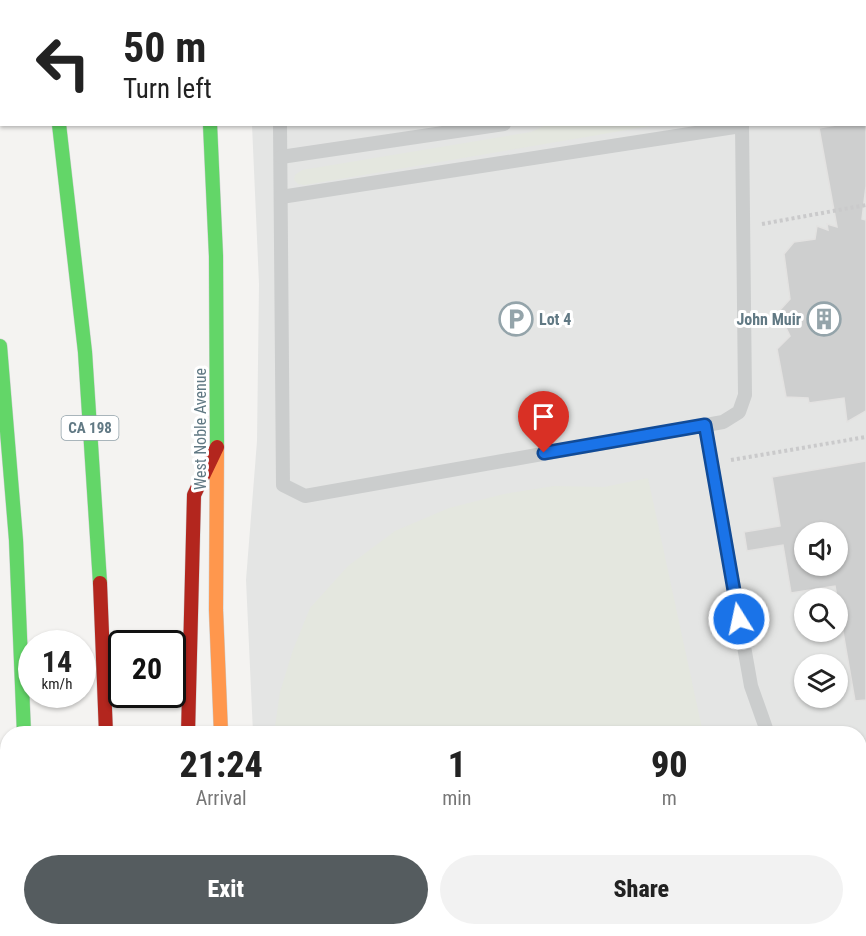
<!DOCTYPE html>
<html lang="en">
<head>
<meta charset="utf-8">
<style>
  :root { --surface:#fff; --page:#f2f2f2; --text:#222; --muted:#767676; --accent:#555c5f }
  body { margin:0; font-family:"Roboto Condensed",sans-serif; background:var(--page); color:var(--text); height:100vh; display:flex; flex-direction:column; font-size:22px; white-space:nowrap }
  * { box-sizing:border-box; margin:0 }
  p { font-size:20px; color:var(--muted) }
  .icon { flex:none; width:33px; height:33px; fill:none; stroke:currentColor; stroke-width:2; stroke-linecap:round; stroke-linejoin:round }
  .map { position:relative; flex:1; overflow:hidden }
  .sheet { position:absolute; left:0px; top:726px; width:867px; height:210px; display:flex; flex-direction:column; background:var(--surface); border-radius:24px 24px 0 0; box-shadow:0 2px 4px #0004 }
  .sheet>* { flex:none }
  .hud { position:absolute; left:0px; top:0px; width:867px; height:126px; box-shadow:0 2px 4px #0004; background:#fff; color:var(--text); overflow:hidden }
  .fabs { position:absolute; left:794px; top:522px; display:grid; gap:12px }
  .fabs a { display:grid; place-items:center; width:54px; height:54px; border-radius:50%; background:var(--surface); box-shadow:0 2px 4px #0004; font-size:30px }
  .speed { position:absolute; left:18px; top:630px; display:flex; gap:12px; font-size:30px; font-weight:700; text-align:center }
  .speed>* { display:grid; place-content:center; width:78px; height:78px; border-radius:50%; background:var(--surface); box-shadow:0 2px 4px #0004; line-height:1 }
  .speed small { font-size:15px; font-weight:400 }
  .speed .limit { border:3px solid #111; border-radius:9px; background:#fff; color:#111 }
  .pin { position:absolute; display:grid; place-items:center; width:51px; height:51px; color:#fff; margin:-62px -26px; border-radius:50% 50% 50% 0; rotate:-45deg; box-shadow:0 0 6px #0007 }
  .pin .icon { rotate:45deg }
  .me { position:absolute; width:66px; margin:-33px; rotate:350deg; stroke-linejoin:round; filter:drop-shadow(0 0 4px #0008) }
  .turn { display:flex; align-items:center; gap:21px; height:126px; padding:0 24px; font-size:27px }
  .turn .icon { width:78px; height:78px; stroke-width:2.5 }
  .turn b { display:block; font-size:42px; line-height:51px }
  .eta { display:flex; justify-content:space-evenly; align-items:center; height:102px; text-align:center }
  .eta b { font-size:36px; font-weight:800; line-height:42px }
  .cta { display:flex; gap:12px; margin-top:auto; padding:12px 24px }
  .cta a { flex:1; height:69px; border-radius:36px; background:var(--accent); color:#fff; font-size:24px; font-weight:800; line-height:69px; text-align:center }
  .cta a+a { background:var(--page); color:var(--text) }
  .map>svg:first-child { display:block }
  .built { fill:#e4e5e4; fill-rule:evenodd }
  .green { fill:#e4e7df }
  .building { fill:#cecfcf; stroke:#e3e2e1; stroke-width:1.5; fill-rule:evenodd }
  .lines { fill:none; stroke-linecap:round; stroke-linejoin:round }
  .fast-casing { stroke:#cdd0d0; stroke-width:15 }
  .slow-casing { stroke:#cdd0d0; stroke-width:15 }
  .jam-casing { stroke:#cdd0d0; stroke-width:15 }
  .path { stroke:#cacacb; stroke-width:4; stroke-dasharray:3 3; stroke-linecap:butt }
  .lane { stroke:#cbcdcd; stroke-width:14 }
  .fast { stroke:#63d668; stroke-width:14 }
  .slow { stroke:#ff974d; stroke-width:14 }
  .jam { stroke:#b3261e; stroke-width:14 }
  .route-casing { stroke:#114b97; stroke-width:15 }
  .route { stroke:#1a73e8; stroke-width:10 }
  .labels { text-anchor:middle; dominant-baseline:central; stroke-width:6; stroke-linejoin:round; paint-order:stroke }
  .shield { fill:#fff; stroke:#90a1a9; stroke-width:1.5 }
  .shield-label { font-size:15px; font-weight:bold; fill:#617984 }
  .poi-label { font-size:16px; font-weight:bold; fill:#617984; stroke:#fff; text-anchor:start }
  .street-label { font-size:16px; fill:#617984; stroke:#fff }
</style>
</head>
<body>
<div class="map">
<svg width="866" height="936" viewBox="0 0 866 936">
  <rect width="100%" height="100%" fill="#f4f3f1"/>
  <path class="built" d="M243,0H866V936H260V928H860V734L253,733L246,580L257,441L259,284L252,125L866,124V2ZM804,532H837V566H804ZM804,598H837V632H804ZM804,664H837V698H804Z"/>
  <g class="green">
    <polygon points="548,124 656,125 305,185 298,184 294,180 295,175 302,170 531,132"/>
    <polygon points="648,478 703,733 274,733 280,692 293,650 310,608 348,566 395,531 449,508 504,494 554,486 604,487"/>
    <polygon points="866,777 866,936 849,936 847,929 860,928 860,778"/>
    <polygon points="322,929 542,929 512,936 326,936"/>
  </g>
  <g class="building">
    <polygon points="842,124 866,124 866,186 862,219 866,220 866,411 847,422 844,398 809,403 808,398 786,397 777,349 790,336 781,317 780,310 790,299 784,254 794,242 815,239 817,226 828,230 827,224 837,227 819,128"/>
    <path d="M866,461V700L855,701L835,586L791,593L783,545L747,551L744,532L780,526L772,477ZM804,532H837V566H804Z"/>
  </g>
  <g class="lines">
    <defs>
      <g id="fast">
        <polyline points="59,124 85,352 100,583"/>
        <polyline points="210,124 216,256 217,447"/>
        <polyline points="0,346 16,540 24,734"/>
      </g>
      <g id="slow">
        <polyline points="217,447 216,610 221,734"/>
        <polyline points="30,928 30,936"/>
        <polyline points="228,928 228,936"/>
      </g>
      <g id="jam">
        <polyline points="41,0 41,2"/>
        <polyline points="198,0 198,2"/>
        <polyline points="100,583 106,734"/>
        <polyline points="188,734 194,495 217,447"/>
        <polyline points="113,928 113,936"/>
        <polyline points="182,928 182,936"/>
      </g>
    </defs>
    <use href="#fast" class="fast-casing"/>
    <use href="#slow" class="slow-casing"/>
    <use href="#jam" class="jam-casing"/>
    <g class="path">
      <polyline points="762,224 866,205"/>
      <polyline points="731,460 866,437"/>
    </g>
    <g class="lane">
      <polyline points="276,0 276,2"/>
      <polyline points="485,0 485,2"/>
      <polyline points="540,0 540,2"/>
      <polyline points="585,0 585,2"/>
      <polyline points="642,0 642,2"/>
      <polyline points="708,0 708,2"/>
      <polyline points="280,124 283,485 305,496 723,422 739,412 745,395 742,124"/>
      <polyline points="281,157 504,124"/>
      <polyline points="281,197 741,126"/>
      <polyline points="705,425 751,686 768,734"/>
      <polyline points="800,936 801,928"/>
    </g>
    <use href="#fast" class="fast"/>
    <use href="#slow" class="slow"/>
    <use href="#jam" class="jam"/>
  </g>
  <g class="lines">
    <defs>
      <polyline id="route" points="544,453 705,425 739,619"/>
    </defs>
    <use href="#route" class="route-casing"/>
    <use href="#route" class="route"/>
  </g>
  <defs>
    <symbol id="parking-ring" viewBox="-11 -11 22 22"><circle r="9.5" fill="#fff" stroke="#94a4aa" stroke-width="1.5"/><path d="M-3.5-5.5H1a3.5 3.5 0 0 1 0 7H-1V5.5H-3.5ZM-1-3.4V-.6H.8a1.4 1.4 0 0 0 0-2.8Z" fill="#94a4aa"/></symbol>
    <symbol id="building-ring" viewBox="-11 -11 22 22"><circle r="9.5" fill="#fff" stroke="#94a4aa" stroke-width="1.5"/><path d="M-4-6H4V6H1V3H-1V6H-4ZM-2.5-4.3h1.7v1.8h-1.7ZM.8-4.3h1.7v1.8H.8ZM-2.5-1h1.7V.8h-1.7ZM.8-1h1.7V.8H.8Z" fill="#94a4aa"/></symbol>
  </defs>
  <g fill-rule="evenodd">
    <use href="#parking-ring" x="497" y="300" width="38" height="38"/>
    <use href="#building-ring" x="805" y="300" width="38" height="38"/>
  </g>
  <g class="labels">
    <rect class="shield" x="61.5" y="416" width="57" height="24" rx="4.5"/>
    <g class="shield-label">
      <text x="90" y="428">CA 198</text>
    </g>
    <g class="poi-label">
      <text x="539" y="319">Lot 4</text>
      <text x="801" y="319" text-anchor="end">John Muir</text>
    </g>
    <g class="street-label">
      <text transform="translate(200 429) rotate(-90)">West Noble Avenue</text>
    </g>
  </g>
</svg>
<div class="fabs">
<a><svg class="icon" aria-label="sound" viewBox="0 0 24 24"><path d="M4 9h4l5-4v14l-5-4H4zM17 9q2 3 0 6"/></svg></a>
<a><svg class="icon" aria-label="search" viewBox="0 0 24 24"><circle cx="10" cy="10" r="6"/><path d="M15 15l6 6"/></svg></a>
<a><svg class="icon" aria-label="layers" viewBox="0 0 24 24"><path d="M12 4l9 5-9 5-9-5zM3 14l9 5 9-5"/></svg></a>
</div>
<div class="speed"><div>14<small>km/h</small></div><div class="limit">20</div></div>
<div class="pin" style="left:544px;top:453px;background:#d93025"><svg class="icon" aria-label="arrive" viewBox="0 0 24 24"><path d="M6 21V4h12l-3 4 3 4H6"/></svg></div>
<svg class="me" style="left:739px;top:619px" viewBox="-20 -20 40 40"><circle r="17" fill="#1a73e8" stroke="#fff" stroke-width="3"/><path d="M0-11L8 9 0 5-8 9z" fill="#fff"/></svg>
<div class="hud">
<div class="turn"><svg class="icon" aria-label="left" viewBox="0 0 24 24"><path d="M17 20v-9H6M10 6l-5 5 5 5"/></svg><div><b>50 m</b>Turn left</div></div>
</div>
<section class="sheet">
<div class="eta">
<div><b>21:24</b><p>Arrival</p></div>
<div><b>1</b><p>min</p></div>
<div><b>90</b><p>m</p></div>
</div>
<div class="cta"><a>Exit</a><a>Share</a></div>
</section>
</div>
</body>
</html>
